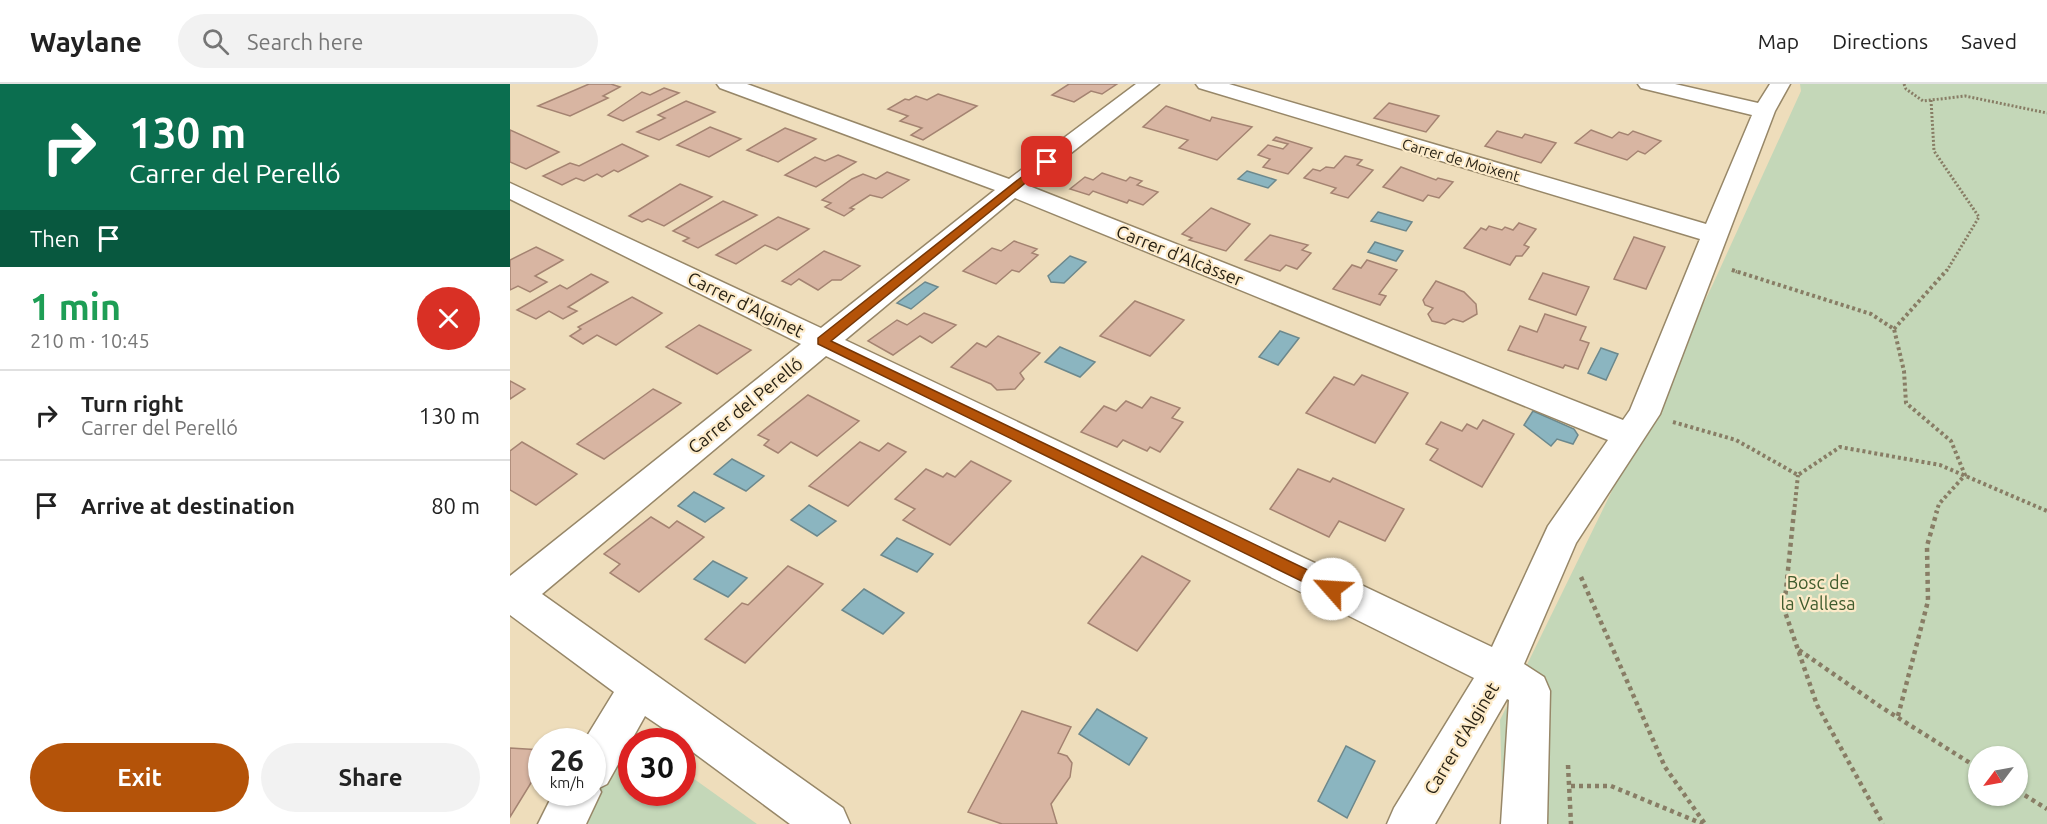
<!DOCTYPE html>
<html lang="en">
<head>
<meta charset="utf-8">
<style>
  :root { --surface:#fff; --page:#f2f2f2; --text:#222; --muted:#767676; --line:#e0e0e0; --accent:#b45309 }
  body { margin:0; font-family:Ubuntu,sans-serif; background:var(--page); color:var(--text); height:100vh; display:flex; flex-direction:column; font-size:22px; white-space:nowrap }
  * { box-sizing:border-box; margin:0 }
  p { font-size:20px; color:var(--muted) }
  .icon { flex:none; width:33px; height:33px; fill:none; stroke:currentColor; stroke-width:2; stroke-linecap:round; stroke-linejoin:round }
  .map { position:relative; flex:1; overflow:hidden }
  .sheet { display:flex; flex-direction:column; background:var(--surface); width:510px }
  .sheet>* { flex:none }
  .top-card { background:#0b6e4f; color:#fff; overflow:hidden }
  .needle { width:39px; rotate:238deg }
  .fabs { position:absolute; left:1458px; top:662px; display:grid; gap:12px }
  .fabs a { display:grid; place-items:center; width:60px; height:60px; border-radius:50%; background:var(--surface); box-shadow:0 2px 4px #0004; font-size:30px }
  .speed { position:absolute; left:18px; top:644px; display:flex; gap:12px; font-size:30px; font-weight:700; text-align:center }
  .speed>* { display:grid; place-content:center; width:78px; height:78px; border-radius:50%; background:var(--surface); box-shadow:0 2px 4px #0004; line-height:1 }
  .speed small { font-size:15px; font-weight:400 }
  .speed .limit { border:9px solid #d22; background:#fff; color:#111 }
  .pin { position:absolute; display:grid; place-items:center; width:51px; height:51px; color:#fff; margin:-26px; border-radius:12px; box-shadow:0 3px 9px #0006 }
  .me { position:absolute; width:66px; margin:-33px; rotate:296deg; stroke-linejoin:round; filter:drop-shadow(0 0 4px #0008) }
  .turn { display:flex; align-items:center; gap:21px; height:126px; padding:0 30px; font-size:27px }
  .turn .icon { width:78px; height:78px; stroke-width:2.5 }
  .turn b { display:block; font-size:42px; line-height:51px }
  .then { display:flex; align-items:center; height:57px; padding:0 30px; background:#0003; gap:12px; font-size:22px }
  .round { display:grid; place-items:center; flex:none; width:63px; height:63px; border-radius:32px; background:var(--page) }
  .summary { display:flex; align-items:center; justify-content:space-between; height:102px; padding:0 30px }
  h1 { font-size:36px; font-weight:700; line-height:45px; color:#1e9e55 }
  .cta { display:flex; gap:12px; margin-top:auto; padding:12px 30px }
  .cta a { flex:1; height:69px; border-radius:36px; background:var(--accent); color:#fff; font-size:24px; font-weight:700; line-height:69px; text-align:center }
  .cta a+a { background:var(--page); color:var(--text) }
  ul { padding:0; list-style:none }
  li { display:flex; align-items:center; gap:18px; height:90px; padding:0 30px; border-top:2px solid var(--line) }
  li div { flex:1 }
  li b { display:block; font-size:22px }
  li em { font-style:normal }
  header { display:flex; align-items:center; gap:36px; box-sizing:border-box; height:84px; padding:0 30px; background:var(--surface); border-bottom:2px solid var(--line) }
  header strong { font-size:28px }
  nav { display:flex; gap:33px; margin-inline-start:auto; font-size:21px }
  .search { width:420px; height:54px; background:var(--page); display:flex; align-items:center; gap:15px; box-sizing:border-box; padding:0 21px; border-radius:33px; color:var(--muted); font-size:22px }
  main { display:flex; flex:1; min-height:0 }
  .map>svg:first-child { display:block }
  .green { fill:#c4d7b8; fill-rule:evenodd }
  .water { fill:#8bb5c0; stroke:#6c888c; stroke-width:1.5 }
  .building { fill:#d8b5a2; stroke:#a48371; stroke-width:1.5 }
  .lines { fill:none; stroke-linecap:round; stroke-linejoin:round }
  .minor-casing { stroke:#978768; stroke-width:3 }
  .path-far2 { stroke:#887d65; stroke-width:3; stroke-dasharray:2 2; stroke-linecap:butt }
  .path-far1 { stroke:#887d65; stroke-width:4; stroke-dasharray:3 3; stroke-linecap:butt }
  .path { stroke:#887d65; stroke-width:4.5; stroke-dasharray:4 4; stroke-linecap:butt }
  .minor { fill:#fff; fill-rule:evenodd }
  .route { fill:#b45309; stroke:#753606; stroke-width:1.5 }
  .labels { text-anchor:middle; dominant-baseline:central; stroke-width:4.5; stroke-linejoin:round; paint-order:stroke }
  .far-street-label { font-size:15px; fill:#251f12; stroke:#fceac8 }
  .street-label { font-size:18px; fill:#251f12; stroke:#fceac8 }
  .park-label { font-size:18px; fill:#405c2e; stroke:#fceac8 }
</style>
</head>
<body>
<header>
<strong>Waylane</strong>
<div class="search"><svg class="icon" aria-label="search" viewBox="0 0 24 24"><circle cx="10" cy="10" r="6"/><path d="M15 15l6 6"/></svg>Search here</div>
<nav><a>Map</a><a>Directions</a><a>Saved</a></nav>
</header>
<main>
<section class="sheet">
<div class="top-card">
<div class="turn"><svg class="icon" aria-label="right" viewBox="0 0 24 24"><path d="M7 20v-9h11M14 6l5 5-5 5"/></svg><div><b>130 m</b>Carrer del Perelló</div></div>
<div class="then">Then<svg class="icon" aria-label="arrive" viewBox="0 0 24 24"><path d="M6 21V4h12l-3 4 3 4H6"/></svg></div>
</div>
<div class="summary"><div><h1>1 min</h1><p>210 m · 10:45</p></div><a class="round" style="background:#d93025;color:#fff"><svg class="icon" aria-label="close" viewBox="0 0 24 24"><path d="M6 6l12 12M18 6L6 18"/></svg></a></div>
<ul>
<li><svg class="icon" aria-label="right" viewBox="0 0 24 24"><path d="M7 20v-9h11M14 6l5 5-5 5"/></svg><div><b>Turn right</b><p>Carrer del Perelló</p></div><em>130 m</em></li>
<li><svg class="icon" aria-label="arrive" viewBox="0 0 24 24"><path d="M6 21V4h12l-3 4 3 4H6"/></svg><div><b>Arrive at destination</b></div><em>80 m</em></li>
</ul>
<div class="cta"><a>Exit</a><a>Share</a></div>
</section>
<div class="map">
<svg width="1537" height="740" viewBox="0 0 1537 740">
  <rect width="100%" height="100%" fill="#edb"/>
  <g class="green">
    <path d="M1290,0H1537V740H993L990,636L1203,200L1291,7ZM1468,672H1508V711H1468Z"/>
    <polygon points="109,642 131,657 122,657 122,708 172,708 173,687 247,740 54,740 72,708 82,708"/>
  </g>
  <g class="water">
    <polygon points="737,87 766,96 758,104 728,95"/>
    <polygon points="868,128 902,138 896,147 861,137"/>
    <polygon points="865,158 893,167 886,177 858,168"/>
    <polygon points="560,172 576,178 554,199 541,198 538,192"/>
    <polygon points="415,198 428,203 401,225 387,219"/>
    <polygon points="770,247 789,254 768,281 749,273"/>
    <polygon points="550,263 585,278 570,293 535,278"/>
    <polygon points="1091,264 1108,270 1096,296 1078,289"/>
    <polygon points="1023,327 1064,345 1068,351 1063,360 1047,355 1041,362 1014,341"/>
    <polygon points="222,375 254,392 236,407 204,390"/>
    <polygon points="184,408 214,424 195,438 168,422"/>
    <polygon points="299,421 326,437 307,452 281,436"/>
    <polygon points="387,454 423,470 407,488 371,471"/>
    <polygon points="203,477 237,494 218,513 184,495"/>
    <polygon points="354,505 394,529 373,550 332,526"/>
    <polygon points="587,625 637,654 619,681 569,650"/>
    <polygon points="836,662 865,677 837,734 808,717"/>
  </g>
  <g class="building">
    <polygon points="79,0 101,0 110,3 93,12 98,14 60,32 28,22"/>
    <polygon points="559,0 607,0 592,10 581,7 564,18 542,11"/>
    <polygon points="154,4 169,9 113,37 98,31 132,8 140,11"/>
    <polygon points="428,10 467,22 413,56 401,51 412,44 390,37 398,32 378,25 395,15 399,16 406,12 417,16"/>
    <polygon points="176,17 205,28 149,56 127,48 155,34 148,31"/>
    <polygon points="879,19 929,32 916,48 864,34"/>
    <polygon points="656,22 700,37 702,33 742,43 707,76 669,64 678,56 633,43"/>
    <polygon points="200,43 231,55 199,73 167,61"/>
    <polygon points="275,44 306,55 268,78 237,66"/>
    <polygon points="0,46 49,68 16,85 0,78"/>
    <polygon points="1081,46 1102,54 1109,48 1118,51 1123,47 1151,57 1135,70 1128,67 1117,76 1065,59"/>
    <polygon points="987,47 1012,54 1015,50 1046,59 1031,79 975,62"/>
    <polygon points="766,53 802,64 778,90 753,83 760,75 748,71 758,61 773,65 778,60 763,56"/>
    <polygon points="112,60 138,72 108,88 104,86 92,93 87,90 74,97 66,94 52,101 33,92 60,79 69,82"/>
    <polygon points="328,71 346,78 306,103 275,91 305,73 315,77"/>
    <polygon points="835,72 852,76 847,81 863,86 838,114 821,109 826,104 794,94 803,85 810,87 816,83 824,84"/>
    <polygon points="891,83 926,96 928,94 943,98 929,114 918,111 913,117 873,103"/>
    <polygon points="377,88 399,96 372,114 360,111 340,124 344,125 334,132 315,123 321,119 312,116 342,95 353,90 366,95"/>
    <polygon points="592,89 616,97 620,93 632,97 627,101 648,108 633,121 619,116 617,119 583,107 579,111 560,105 575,93 583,96"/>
    <polygon points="170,100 202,113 154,142 138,135 132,138 119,132"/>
    <polygon points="213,117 247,131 188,164 173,157 179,154 163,147"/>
    <polygon points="701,124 740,140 716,167 679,156 682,154 672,150"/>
    <polygon points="268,133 299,145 267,166 255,161 226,180 206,171"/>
    <polygon points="1009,139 1026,145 1014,161 1019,163 1012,172 1006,172 1000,181 954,164 971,144 976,146 979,142 992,146 995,143 1003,146"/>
    <polygon points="760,151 798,161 792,166 801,169 787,185 776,181 770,187 735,176"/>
    <polygon points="1124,153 1155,163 1136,205 1104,195"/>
    <polygon points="504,157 527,165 522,169 528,171 509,188 502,186 486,200 453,187 482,164 491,167"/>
    <polygon points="26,163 53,176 25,192 37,198 20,208 8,202 0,206 0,176"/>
    <polygon points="314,167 350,182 331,196 322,196 308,206 289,195 281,201 272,197"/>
    <polygon points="857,176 887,186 869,210 876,212 870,221 823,205 842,181 851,184"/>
    <polygon points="1033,189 1079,203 1066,231 1019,215"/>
    <polygon points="81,190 98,198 58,223 67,227 53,235 39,227 26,235 7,226 50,201 57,205"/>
    <polygon points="926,197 954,208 966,220 967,230 953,238 943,235 935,240 922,237 918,230 923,224 915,221 913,216"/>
    <polygon points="122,213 152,229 106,261 87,251 73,260 60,252 71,245 68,243"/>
    <polygon points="625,217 674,236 640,272 590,252"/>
    <polygon points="414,229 446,241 422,259 410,252 383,271 358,257 387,236 397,241"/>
    <polygon points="1035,230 1076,243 1070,256 1079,259 1068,285 1055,281 1053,284 998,266 1010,242 1027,248"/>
    <polygon points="189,241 241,266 207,290 156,263"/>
    <polygon points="488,252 530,269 510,289 514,295 505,305 487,306 481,300 441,283 467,259 476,263"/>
    <polygon points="852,291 898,309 865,359 796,329 824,293 844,301"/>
    <polygon points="0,297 15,305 0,315"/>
    <polygon points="143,305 171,319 94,375 67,360"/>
    <polygon points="298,311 349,337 307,372 281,358 268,369 254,361 259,356 248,351"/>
    <polygon points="641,313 670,324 662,334 673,338 650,368 640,363 637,367 613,356 607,363 571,348 594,322 606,327 616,317 632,324"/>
    <polygon points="973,336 1004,350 972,403 920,376 928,365 916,360 931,338 952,347 957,340 967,345"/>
    <polygon points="12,358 67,390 26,421 0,406 0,367"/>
    <polygon points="350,358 369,367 378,359 396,368 338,422 299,402"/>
    <polygon points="461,377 501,397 440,461 393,436 405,425 385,415 416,385 433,393 437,389 445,393"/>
    <polygon points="788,385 820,398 823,394 894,425 875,457 829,437 819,453 760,425"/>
    <polygon points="141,433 159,444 167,437 194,453 129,508 100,489 110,480 94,470"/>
    <polygon points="632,472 680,497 627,567 578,539"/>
    <polygon points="278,482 313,500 235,579 195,555 232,519 238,521"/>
    <polygon points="512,627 561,643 548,669 557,672 562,679 560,693 541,720 547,740 492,740 458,728"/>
    <polygon points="0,664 32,666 32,681 0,733"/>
  </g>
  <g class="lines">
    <defs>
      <path id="minor" d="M207,0H237L499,95L626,0H649L519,102L1113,336L1120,326L1190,155L689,4L686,0H719L1196,140L1242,31L1131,4L1128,0H1165L1248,19L1260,0H1280L1265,27L1150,330L1066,459L1014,580L1034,593L1040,607L1037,740H991L999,616L997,615L925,740H877L884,724L964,594L316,272L32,510L333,724L340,740H280L172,660V657L135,632L97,700L89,704L91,708L76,740H28L44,708H82V657H74L104,608L0,531V492L291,260L0,115V99L311,244L485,106L210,4ZM505,114L1098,356L1038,442L982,563L335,256Z"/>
    </defs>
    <use href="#minor" class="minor-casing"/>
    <g class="path-far2">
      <polyline points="1394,0 1396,5 1413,17 1455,12 1537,29"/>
      <polyline points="1421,16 1424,67 1469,133 1436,188"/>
      <polyline points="1222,186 1227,188"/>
    </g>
    <g class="path-far1">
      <polyline points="1222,186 1361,230 1384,245 1394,287 1396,319 1441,357 1455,391 1429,420 1426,429"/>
      <polyline points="1384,245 1437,186"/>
      <polyline points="1163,338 1226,356 1288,391 1330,363 1430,381 1537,427"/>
      <polyline points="1284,429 1288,391"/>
    </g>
    <g class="path">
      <polyline points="1284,427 1274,525 1307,621 1373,740"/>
      <polyline points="1071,493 1155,683 1195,740"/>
      <polyline points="1289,566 1371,623 1468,684"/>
      <polyline points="1388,632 1418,517 1417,462 1427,427"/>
      <polyline points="1058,681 1061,740"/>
      <polyline points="1061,702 1101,702 1193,740"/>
      <polyline points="1508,707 1537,725"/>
    </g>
    <use href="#minor" class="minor"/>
  </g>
  <polygon class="route" points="533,76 541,78 321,257 827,500 829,505 827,509 816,509 308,260 308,254"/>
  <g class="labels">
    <g class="far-street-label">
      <text transform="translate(951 76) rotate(16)">Carrer de Moixent</text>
    </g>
    <g class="street-label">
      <text transform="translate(670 171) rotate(22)">Carrer d'Alcàsser</text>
      <text transform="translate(236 220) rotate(26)">Carrer d'Alginet</text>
      <text transform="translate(235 321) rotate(-39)">Carrer del Perelló</text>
      <text transform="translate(951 654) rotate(-59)">Carrer d'Alginet</text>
    </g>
    <g class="park-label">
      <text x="1308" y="498">Bosc de<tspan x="1308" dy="21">la Vallesa</tspan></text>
    </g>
  </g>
</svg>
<div class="fabs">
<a><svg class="needle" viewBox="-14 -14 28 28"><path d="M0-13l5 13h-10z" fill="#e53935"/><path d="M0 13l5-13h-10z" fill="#767676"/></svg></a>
</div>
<div class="speed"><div>26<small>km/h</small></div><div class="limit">30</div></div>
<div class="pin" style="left:537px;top:78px;background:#d93025"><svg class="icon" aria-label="arrive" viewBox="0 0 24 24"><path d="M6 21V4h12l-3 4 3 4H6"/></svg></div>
<svg class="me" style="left:822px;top:505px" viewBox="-20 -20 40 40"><circle r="19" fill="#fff"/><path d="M0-13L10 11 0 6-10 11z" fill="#b45309"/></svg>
</div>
</main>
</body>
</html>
